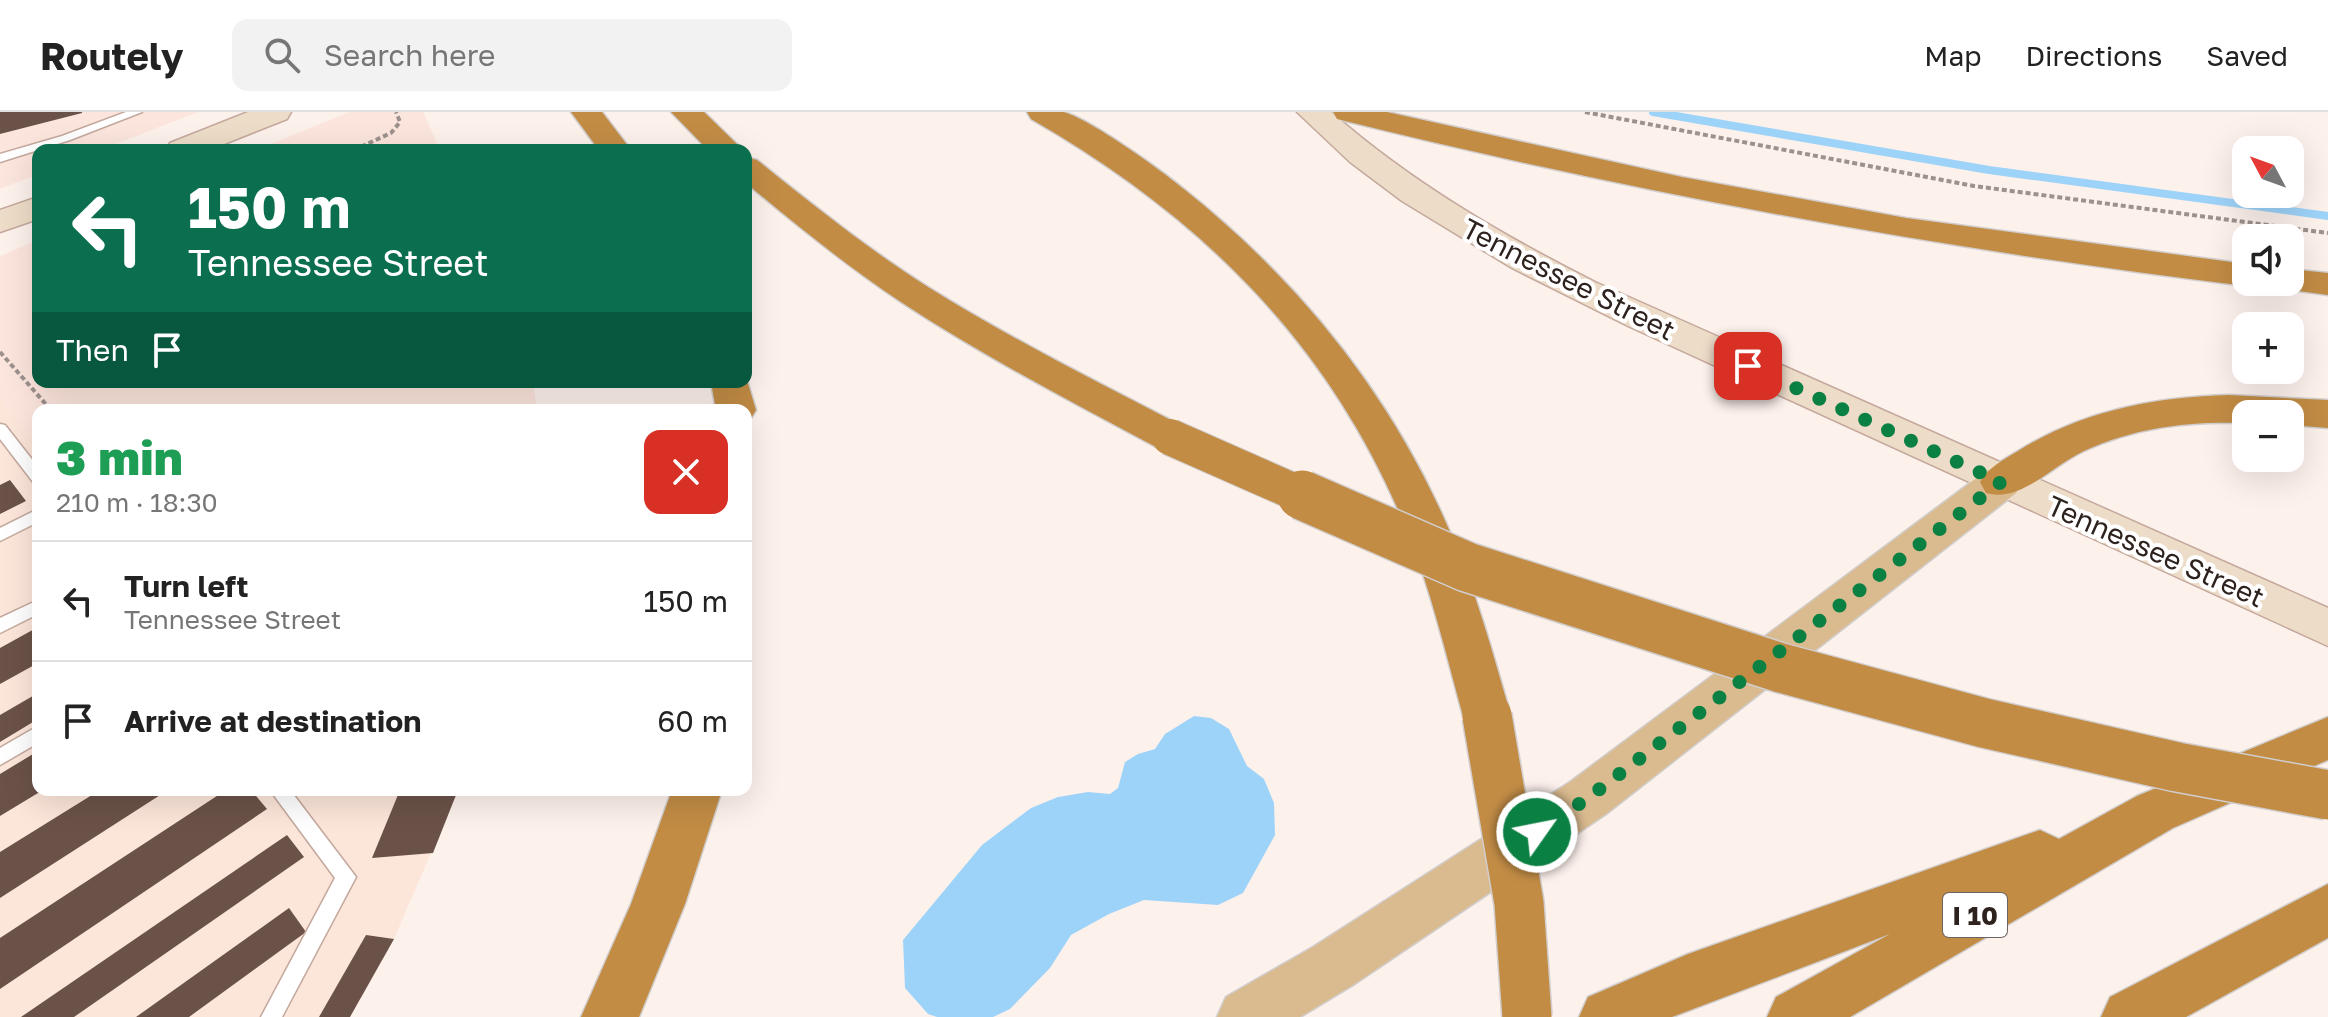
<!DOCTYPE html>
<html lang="en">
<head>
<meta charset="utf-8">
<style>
  :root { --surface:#fff; --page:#f2f2f2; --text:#222; --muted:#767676; --line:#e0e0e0 }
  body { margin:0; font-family:"Golos Text",sans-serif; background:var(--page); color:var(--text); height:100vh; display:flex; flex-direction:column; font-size:30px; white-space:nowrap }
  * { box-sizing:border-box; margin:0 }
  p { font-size:26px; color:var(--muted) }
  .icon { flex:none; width:44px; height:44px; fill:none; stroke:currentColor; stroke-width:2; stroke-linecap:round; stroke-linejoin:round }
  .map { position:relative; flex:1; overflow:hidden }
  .panel { position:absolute; left:32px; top:292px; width:720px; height:392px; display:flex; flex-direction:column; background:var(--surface); border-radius:16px; box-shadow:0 8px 32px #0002 }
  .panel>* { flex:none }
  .top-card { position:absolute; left:32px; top:32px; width:720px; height:244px; border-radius:16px; box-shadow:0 8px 32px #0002; background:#0b6e4f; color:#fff; overflow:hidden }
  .needle { width:52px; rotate:311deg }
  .buttons { position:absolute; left:2232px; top:24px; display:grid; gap:16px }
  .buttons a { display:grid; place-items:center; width:72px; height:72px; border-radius:16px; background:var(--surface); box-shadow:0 8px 32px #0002; font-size:40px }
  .pin { position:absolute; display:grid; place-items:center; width:68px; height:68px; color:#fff; margin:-34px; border-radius:16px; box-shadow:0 4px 12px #0006 }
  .me { position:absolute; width:88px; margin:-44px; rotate:57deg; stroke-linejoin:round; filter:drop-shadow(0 0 6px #0008) }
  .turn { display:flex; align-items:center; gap:28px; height:168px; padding:0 24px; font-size:36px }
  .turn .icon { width:104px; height:104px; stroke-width:2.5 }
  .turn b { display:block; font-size:56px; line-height:68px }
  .then { display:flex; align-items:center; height:76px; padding:0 24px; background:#0003; gap:16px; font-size:30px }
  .round { display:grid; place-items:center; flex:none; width:84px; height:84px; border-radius:16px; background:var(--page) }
  .headline { display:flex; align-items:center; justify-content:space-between; height:136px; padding:0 24px }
  h1 { font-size:48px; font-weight:800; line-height:60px; color:#1e9e55 }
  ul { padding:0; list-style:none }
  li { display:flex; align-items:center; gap:24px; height:120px; padding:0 24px; border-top:2px solid var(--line) }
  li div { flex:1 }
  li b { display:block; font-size:30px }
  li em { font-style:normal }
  header { display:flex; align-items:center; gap:48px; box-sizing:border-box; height:112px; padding:0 40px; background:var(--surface); border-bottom:2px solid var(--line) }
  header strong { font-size:38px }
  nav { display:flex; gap:44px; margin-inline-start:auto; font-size:28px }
  .search { width:560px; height:72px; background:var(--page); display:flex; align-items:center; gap:20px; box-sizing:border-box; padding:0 28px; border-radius:16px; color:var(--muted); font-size:30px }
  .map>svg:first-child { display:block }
  .built { fill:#fce5dc }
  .industrial { fill:#fce5d9 }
  .water { fill:#9ed3f9 }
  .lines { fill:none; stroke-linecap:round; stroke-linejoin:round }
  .stream { stroke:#9ed3f9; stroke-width:8 }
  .building { fill:#6b5248 }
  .service-casing { stroke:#c4a89d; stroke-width:3 }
  .secondary-casing { stroke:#c4a89d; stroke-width:3 }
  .primary-casing { stroke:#d1cece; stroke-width:3 }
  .motorway-casing { stroke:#d1cece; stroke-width:3 }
  .path { stroke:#9d918d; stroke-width:4; stroke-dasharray:5 3; stroke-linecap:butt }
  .service { fill:#fff; fill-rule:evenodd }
  .secondary { fill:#eddcc7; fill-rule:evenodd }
  .primary { fill:#daba8f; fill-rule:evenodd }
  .motorway { fill:#c28c45; fill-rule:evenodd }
  .motorway-bridge-far1-casing { stroke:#d1cece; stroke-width:38; stroke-linecap:butt }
  .motorway-bridge-casing { stroke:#d1cece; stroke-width:52; stroke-linecap:butt }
  .motorway-bridge-far1 { stroke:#c28c45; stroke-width:36 }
  .motorway-bridge { stroke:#c28c45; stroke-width:49 }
  .route { stroke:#0b8043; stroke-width:14; stroke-dasharray:0 25.2 }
  .labels { text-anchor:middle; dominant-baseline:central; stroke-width:8; stroke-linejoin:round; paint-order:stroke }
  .shield { fill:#fff; stroke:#6c6462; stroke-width:2 }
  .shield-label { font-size:26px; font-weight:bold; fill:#2d221e }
  .street-label { font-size:28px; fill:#2d221e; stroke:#fff }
</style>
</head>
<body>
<header>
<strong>Routely</strong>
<div class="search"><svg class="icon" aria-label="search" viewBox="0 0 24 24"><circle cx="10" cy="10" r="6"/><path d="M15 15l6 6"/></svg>Search here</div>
<nav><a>Map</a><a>Directions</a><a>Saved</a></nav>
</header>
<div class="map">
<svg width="2328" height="905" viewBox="0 0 2328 905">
  <rect width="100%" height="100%" fill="#fdf1ec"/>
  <g class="built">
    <polygon points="0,0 198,0 100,38 38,38 38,62 0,77"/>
    <polygon points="349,0 423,0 440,38 257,38"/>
    <polygon points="38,128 38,270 533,270 537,298 38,298 38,334 0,287 0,144"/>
  </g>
  <polygon class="industrial" points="0,287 38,334 38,678 458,678 394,827 350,905 0,905"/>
  <polygon class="water" points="1194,604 1211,606 1229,617 1247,654 1264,667 1274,691 1275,723 1243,781 1218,793 1144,788 1109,802 1071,823 1050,856 1010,897 993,905 937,905 928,902 905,876 903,828 982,733 1031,696 1058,685 1088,680 1110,682 1118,676 1125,650 1138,642 1155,637 1165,622"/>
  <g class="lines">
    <polyline class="stream" points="1653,0 1989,58 2328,104"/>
  </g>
  <g class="building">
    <polygon points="0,0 82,0 82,1 0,22"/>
    <polygon points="10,368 26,389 0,402 0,373"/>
    <polygon points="38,515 38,551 0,572 0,536"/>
    <polygon points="38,581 38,607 0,630 0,603"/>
    <polygon points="38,639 38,678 43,678 0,704 0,662"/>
    <polygon points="100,678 168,678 0,786 0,740"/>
    <polygon points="226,678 251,678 267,697 0,877 0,826"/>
    <polygon points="400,678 458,678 433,741 372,746"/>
    <polygon points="287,723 304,745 74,905 21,905"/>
    <polygon points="289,796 306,820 189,905 136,905"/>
    <polygon points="366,823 394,827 350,905 319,905"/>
  </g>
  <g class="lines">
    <defs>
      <g id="service">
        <polygon points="126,0 142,0 70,28 0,50 0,42 62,24"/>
        <polygon points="0,312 5,313 38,355 38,371 33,370 0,327"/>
        <polygon points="38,397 38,410 0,429 0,416"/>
        <polygon points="38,488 38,502 0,521 0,506"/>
        <polygon points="38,614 38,631 0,653 0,636"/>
        <polygon points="270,678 290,678 356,765 282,905 261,905 335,766"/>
      </g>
      <g id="secondary">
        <polygon points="248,0 291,0 287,7 209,38 165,38 170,31"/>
        <path d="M1297,0H1331C1411,70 1500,122 1595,170L2328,496V534L1628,214L1512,156L1402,89L1350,50Z"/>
        <polygon points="38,85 38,107 0,120 0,98"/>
      </g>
      <polygon id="primary" points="2001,355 2016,359 2022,370 2016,381 1606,702 1353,873 1300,905 1217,905 1226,885 1313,835 1570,670 1986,359"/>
      <g id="motorway">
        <polygon points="571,0 602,0 631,38 599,38"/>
        <polygon points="671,0 704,0 743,38 708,38"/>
        <path d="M1027,0C1038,0 1052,0 1063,0C1087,5 1164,60 1185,78C1300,170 1392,284 1450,420C1476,479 1493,542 1511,604L1504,618L1487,624L1470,618L1463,604C1446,542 1431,478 1407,419C1332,233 1202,105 1031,7Z"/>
        <path d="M1333,0H1387L1682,65L1906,106L2246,152V170H2259L2246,174C1940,137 1637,81 1337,7Z"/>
        <path d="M746,45L757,48C813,93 868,137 928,175C1011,227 1098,270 1184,315L1190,325L1184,335L1170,339L1156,335C1070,289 983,244 901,190C847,154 796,113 746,71Z"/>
        <polygon points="2290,157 2328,161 2328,183 2277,176 2273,170 2290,170"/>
        <polygon points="746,265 756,298 750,308 746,309 746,298 716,298 711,270 746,270"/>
        <path d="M2229,283L2328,288V316L2290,313V302H2246V311C2189,309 2136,315 2084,339C2053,353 2021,391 1986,381L1980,370C1989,355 2003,348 2018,339C2082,299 2154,285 2229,283Z"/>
        <polygon points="2328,605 2328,648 2173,716 1850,905 1767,905 1776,885 1890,822 1672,905 1579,905 1588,885 1688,842 2040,718 2059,727 2137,684"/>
        <polygon points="672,678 722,678 685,792 639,905 581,905 631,792"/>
        <polygon points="2328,772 2328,826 2186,905 2101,905 2110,885"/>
      </g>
    </defs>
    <use href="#service" class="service-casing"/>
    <use href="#secondary" class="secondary-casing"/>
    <use href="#primary" class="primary-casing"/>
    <use href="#motorway" class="motorway-casing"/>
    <g class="path">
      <polyline points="1585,0 1974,74 2328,121"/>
      <polyline points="354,38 391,21 400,10 396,0"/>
      <polyline points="0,240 51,298"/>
    </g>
    <use href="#service" class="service"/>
    <use href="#secondary" class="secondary"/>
    <use href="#primary" class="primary"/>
    <use href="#motorway" class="motorway"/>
    <defs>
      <polyline id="motorway-bridge-far1" points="1170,325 1306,385"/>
      <g id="motorway-bridge">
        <polyline points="1302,383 1467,455 1781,556 1984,611 2177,655 2328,683"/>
        <polyline points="1487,604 1519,791 1527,905"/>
      </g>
    </defs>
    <use href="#motorway-bridge-far1" class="motorway-bridge-far1-casing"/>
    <use href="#motorway-bridge" class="motorway-bridge-casing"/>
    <use href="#motorway-bridge-far1" class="motorway-bridge-far1"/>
    <use href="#motorway-bridge" class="motorway-bridge"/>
  </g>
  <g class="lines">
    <polyline class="route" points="1537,720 1588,686 2001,370 1748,254"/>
  </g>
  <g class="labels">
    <rect class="shield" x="1943" y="781" width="64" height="44" rx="6"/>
    <g class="shield-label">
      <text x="1975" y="803">I 10</text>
    </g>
    <g class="street-label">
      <text transform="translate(1569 167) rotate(27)">Tennessee Street</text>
      <text transform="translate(2156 439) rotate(24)">Tennessee Street</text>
    </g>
  </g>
</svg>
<div class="buttons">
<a><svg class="needle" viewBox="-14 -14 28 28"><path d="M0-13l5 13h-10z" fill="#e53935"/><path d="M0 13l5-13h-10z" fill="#767676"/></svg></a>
<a><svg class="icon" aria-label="sound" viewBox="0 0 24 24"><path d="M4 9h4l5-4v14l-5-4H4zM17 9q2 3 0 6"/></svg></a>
<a>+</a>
<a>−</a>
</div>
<div class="pin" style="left:1748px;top:254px;background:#d93025"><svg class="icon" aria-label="arrive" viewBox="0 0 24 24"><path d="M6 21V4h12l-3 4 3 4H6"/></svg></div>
<svg class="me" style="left:1537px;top:720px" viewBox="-20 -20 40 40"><circle r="17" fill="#0b8043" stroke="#fff" stroke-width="3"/><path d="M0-11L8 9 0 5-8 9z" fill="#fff"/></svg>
<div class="top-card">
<div class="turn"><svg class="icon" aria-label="left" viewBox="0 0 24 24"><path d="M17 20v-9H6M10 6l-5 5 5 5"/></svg><div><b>150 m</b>Tennessee Street</div></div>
<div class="then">Then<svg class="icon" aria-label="arrive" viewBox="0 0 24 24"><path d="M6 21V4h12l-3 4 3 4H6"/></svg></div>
</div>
<section class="panel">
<div class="headline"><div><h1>3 min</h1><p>210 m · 18:30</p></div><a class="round" style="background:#d93025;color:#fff"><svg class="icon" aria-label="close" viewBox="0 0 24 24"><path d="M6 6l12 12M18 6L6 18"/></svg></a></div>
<ul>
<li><svg class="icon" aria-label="left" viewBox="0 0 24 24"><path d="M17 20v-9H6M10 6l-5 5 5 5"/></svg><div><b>Turn left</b><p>Tennessee Street</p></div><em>150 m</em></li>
<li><svg class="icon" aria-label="arrive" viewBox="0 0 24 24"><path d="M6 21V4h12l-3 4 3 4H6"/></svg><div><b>Arrive at destination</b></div><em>60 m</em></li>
</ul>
</section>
</div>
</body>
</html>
